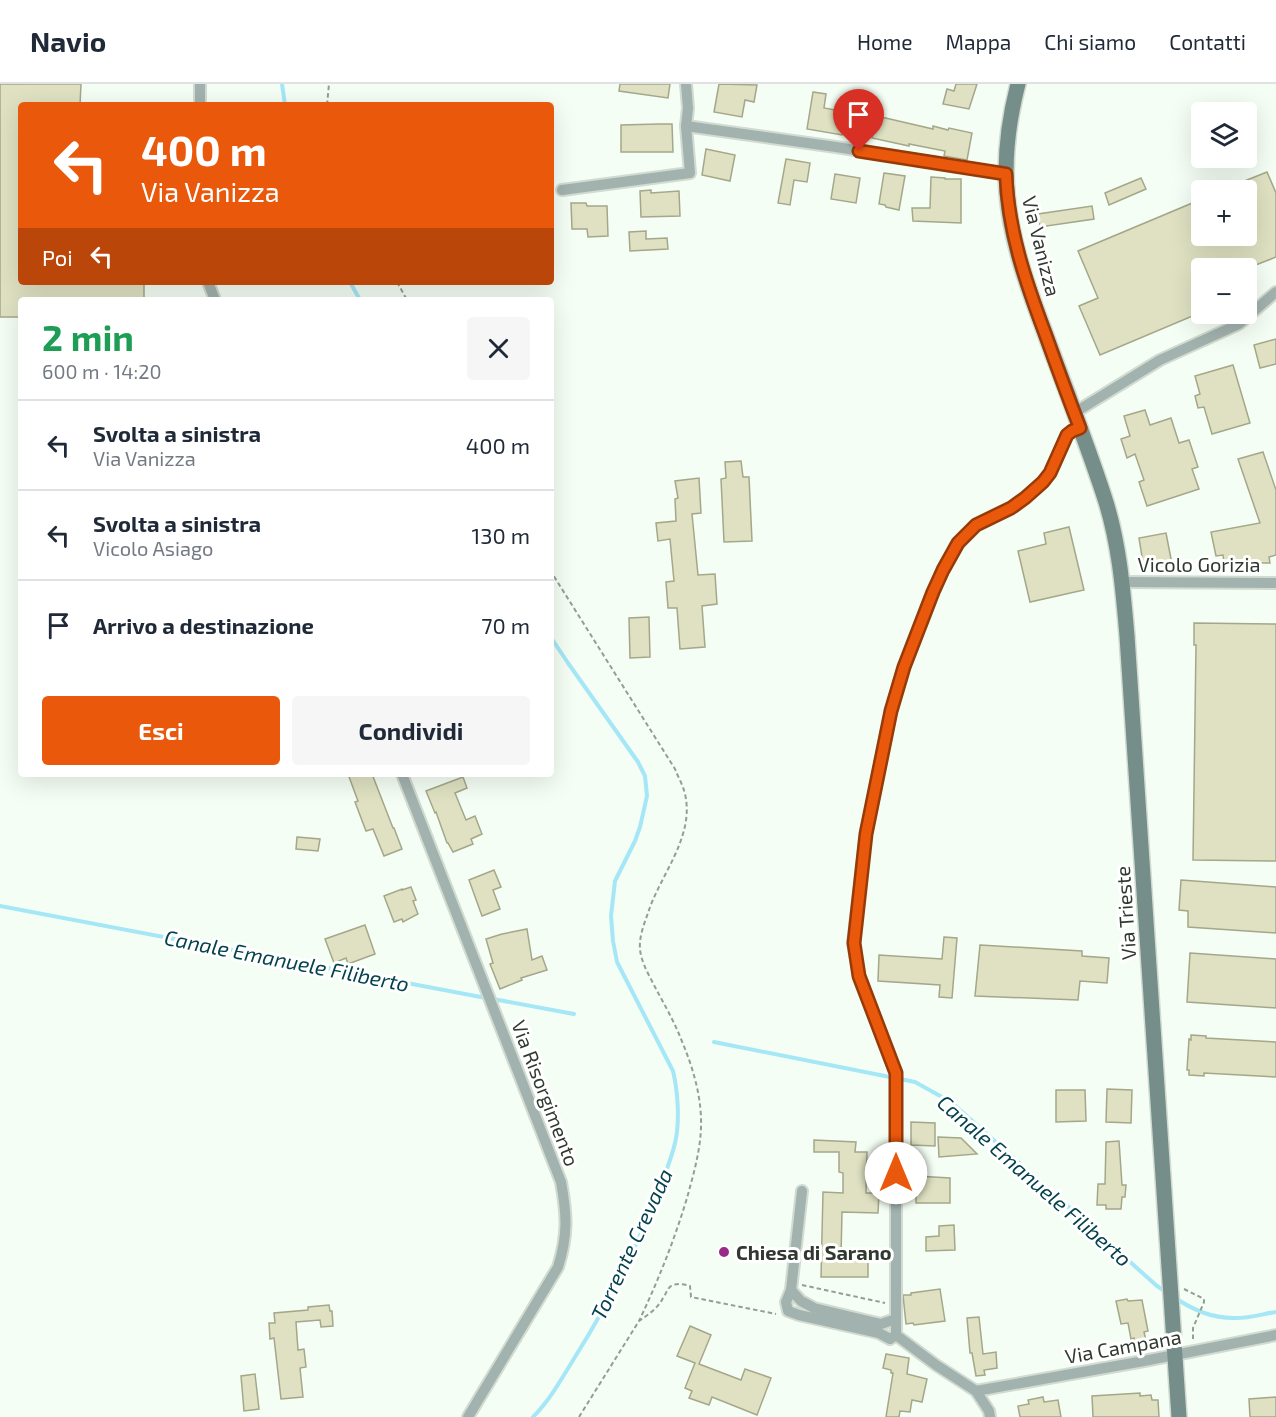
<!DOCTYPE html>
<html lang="it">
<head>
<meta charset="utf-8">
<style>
  :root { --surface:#fff; --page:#f6f6f7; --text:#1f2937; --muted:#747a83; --line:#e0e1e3; --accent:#ea580c }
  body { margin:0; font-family:"Exo 2",sans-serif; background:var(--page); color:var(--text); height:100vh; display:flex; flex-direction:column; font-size:22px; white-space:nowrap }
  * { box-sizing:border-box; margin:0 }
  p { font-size:20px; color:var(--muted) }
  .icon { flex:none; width:33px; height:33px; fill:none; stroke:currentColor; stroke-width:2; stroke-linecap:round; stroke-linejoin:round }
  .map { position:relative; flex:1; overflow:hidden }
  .side { position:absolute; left:18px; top:213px; width:536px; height:480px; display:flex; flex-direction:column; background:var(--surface); border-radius:6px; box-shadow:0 6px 24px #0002 }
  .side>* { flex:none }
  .guide { position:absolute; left:18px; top:18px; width:536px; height:183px; border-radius:6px; box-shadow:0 6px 24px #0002; background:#ea580c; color:#fff; overflow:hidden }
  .fabs { position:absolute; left:1191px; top:18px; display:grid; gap:12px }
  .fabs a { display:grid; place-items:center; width:66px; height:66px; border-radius:6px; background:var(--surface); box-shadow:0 6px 24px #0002; font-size:30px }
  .pin { position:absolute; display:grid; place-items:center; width:51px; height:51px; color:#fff; margin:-62px -26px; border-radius:50% 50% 50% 0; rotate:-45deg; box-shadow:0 0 6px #0007 }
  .pin .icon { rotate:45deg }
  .me { position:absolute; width:66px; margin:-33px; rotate:0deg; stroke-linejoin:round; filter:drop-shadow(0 0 4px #0008) }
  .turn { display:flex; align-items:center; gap:21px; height:126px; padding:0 24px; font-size:27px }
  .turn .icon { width:78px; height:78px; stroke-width:2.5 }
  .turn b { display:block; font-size:42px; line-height:51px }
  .then { display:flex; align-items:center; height:57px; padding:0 24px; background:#0003; gap:12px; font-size:22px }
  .round { display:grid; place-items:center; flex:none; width:63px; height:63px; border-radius:6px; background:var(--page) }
  .head { display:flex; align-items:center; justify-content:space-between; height:102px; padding:0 24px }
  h1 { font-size:36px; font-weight:700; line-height:45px; color:#1e9e55 }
  .primary-button { display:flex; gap:12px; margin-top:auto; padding:12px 24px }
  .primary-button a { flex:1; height:69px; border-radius:6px; background:var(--accent); color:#fff; font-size:24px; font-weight:700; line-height:69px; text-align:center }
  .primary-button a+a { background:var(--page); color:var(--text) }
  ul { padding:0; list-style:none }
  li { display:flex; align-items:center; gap:18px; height:90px; padding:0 24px; border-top:2px solid var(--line) }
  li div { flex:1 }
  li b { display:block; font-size:22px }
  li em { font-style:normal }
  header { display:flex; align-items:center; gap:36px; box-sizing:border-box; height:84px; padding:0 30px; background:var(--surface); border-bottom:2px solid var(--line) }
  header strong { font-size:28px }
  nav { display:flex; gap:33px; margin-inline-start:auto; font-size:21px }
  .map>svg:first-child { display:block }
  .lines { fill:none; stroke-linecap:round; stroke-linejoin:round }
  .stream { stroke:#a5e7f6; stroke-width:4 }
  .building { fill:#dfe1c2; stroke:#a4a789; stroke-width:1.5 }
  .street-casing { stroke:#d1dbd1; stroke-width:14 }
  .secondary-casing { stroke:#d1dbd1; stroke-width:18 }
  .path { stroke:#949e94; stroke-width:2; stroke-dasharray:4.5 3; stroke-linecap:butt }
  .street { stroke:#a2b2ae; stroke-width:10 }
  .secondary { stroke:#768e89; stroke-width:15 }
  .route-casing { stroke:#983908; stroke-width:15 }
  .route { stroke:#ea580c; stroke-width:10 }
  .poi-dot { fill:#9a2a88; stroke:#fff; stroke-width:2 }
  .labels { text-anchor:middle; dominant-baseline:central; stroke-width:6; stroke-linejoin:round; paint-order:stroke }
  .street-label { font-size:20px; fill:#303930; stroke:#fff }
  .poi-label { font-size:20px; font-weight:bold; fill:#303930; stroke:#fff; text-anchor:start }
  .water-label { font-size:21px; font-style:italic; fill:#04424d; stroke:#fff }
</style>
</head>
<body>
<header>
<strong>Navio</strong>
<nav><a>Home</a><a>Mappa</a><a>Chi siamo</a><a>Contatti</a></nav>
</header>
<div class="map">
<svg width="1276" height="1333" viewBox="0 0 1276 1333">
  <rect width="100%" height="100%" fill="#f4fef4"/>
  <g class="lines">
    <g class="stream">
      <polyline points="282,0 285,21"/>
      <polyline points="350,198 360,216"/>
      <polyline points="0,822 486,914"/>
      <polyline points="493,915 574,930"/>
      <polyline points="714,958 915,998 951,1018 1157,1202 1166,1208"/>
      <path d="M1174,1213C1191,1225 1212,1234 1233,1234C1247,1235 1262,1230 1276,1228"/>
      <path d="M533,1333C550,1316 562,1294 575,1273C607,1222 635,1167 657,1111C663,1094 671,1077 675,1059C680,1038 678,1008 673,987L617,878L613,857L611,832L615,797L635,757L640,743L647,712L645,692L638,678L568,579L550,552"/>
    </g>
  </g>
  <g class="building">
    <polygon points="0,0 81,0 80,21 21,21 21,198 144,198 144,216 21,216 21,233 0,233"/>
    <polygon points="620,0 670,0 668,14 619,7"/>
    <polygon points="719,0 757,1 754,18 745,16 742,33 714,28"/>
    <polygon points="956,0 977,0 969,25 943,20 947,5 954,7"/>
    <polygon points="813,8 826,10 824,24 846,28 842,51 807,45"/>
    <polygon points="877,32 933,45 933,42 948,46 949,44 972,49 967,76 944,72 945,67 909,60 909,62 872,54"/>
    <polygon points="659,40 672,40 673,68 621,68 621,41"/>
    <polygon points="706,65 735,71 730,97 702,91"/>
    <polygon points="786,75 810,79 807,98 794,96 790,121 778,119"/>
    <polygon points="1267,88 1276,109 1276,173 1248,184 1202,184 1202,228 1100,271 1079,222 1098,214 1078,167 1202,115 1202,152 1246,152 1246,106 1222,106"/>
    <polygon points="884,89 905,92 899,126 886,123 885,121 879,120"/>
    <polygon points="835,90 860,94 856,119 831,115"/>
    <polygon points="931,93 945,94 945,95 961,95 961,139 913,137 912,124 930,124"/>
    <polygon points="1141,94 1146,105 1109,121 1105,109"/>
    <polygon points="651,106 651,109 679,107 680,132 641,133 640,107"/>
    <polygon points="571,119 586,119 587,122 607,122 608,152 588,153 587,145 572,145"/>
    <polygon points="1092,122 1094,135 1040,143 1038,130"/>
    <polygon points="646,147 646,155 667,154 668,165 630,167 629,148"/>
    <polygon points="1276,255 1276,280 1260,284 1254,261"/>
    <polygon points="1233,281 1250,339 1212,350 1204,323 1198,324 1195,312 1200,310 1195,292"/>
    <polygon points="1145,326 1150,341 1171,334 1179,359 1189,356 1198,383 1192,385 1199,405 1147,422 1139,398 1144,396 1135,370 1127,374 1121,355 1130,352 1124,332"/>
    <polygon points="1263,368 1276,406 1276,471 1269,473 1270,479 1224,479 1223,471 1216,472 1211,448 1260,439 1238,375"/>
    <polygon points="741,377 743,393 749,393 752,457 724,458 721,395 726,394 725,378"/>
    <polygon points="699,394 701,429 692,430 698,491 715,490 717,520 702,522 705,563 680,565 677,524 668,524 666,498 674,497 670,455 658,457 656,439 676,437 675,415 678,414 675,397"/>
    <polygon points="1069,443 1084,506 1030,518 1018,467 1046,460 1044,449"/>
    <polygon points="1166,449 1172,480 1144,485 1139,454"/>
    <polygon points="649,533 650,573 630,574 629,534"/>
    <polygon points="1194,539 1276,540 1276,777 1193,776 1196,561 1194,561"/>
    <polygon points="348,690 372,690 393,744 394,744 402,765 384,772 373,745 366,747 355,718 358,717"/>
    <polygon points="463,693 467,704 455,709 466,736 475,732 482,750 471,755 473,760 453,768 448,759 447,759 436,728 435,729 426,707"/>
    <polygon points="297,753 320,755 318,767 296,765"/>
    <polygon points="494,786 501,803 493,806 500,825 482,832 469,796"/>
    <polygon points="1181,796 1276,803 1276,849 1188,843 1188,827 1179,826"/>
    <polygon points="411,803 416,816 413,817 418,830 403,838 402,835 394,838 384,812 402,805 402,806"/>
    <polygon points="365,841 375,870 348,880 346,874 334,879 325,855"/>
    <polygon points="527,845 532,876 542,872 547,886 521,894 522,896 500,905 490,880 493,879 486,855 502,850"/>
    <polygon points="944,853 957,854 952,914 939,913 940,901 878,897 879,871 942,875"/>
    <polygon points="980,861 1082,867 1082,872 1109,874 1107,899 1080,897 1078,916 975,912"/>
    <polygon points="1190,869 1276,875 1276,924 1187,918"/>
    <polygon points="1191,951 1206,952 1206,954 1276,958 1276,993 1204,989 1204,992 1189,991 1189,986 1187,986 1189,955 1191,956"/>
    <polygon points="1107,1005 1132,1006 1131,1039 1106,1038"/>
    <polygon points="1056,1006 1085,1006 1086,1037 1056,1038"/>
    <polygon points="911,1038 935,1039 935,1062 911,1061"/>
    <polygon points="938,1053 961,1054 977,1070 939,1073"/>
    <polygon points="814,1056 856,1058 855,1068 867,1068 866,1109 879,1109 878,1129 842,1128 841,1173 868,1173 868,1193 821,1193 823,1108 843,1109 843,1089 839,1088 839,1068 814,1068"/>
    <polygon points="1119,1057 1122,1101 1126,1101 1125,1113 1122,1113 1121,1125 1106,1125 1106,1121 1097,1121 1098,1100 1105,1100 1106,1058"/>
    <polygon points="916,1092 950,1094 950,1119 916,1119"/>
    <polygon points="954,1141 955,1166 926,1167 926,1153 939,1152 939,1142"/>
    <polygon points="940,1205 945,1237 914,1241 913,1239 906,1240 903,1211 911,1211 911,1209"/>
    <polygon points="1127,1215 1128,1217 1142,1216 1148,1247 1144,1248 1147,1261 1136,1263 1134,1254 1131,1255 1128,1239 1121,1240 1116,1217"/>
    <polygon points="329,1221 330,1227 332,1227 333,1242 321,1243 320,1236 296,1238 298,1266 304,1265 306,1283 300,1284 303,1313 281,1315 274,1254 270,1255 269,1239 275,1239 274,1229 308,1226 308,1223"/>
    <polygon points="979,1233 983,1270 996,1268 997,1284 984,1286 985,1291 976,1292 972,1269 970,1269 967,1234"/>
    <polygon points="690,1242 711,1251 699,1280 741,1296 745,1285 771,1294 757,1331 712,1313 709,1321 689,1314 692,1307 685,1304 695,1279 677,1272"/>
    <polygon points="886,1270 909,1274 907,1290 927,1295 922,1318 912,1316 910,1328 900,1327 899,1333 886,1333 893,1289 891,1289 891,1286 883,1284"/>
    <polygon points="255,1290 259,1325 244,1327 241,1292"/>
    <polygon points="1140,1309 1140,1312 1151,1311 1152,1316 1158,1316 1159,1333 1093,1333 1092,1312"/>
    <polygon points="1043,1313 1044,1318 1058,1316 1061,1333 1020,1333 1018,1322 1029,1320 1028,1316"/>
    <polygon points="1276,1313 1276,1333 1250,1333 1249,1315"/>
  </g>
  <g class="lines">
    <defs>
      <g id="street">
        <polyline points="200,0 200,21"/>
        <polyline points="686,0 688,24 686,42 836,63 1006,90"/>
        <polyline points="562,106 690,89 686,42"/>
        <polyline points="208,198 215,216"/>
        <polyline points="1074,329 1160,276 1239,240 1276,208"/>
        <polyline points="1122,498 1276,499"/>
        <path d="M402,690L561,1098C567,1131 568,1151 558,1183L468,1333"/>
        <polyline points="791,1206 802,1107"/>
        <polyline points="896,1251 890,1255 879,1249 799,1231 788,1227 786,1218 791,1206 801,1217 814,1224 881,1240 896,1235"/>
        <polyline points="976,1307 1144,1277 1276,1251"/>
        <polyline points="990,1333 989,1327 976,1307 936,1281 896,1251 896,989 859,892 853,859 866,750 891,627 904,583 933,509 943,486 959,459 976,442 1011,424 1036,405 1050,389 1067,351 1072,347 1080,344"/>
      </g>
      <path id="secondary" d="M1018,0C1009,35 1004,73 1007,109C1011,158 1028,204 1045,249C1065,304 1086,357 1104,412C1119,457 1123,505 1127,552L1179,1333"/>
    </defs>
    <use href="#street" class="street-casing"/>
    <use href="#secondary" class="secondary-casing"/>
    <g class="path">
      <polyline points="327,21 329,0"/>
      <polyline points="397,198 407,216"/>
      <path d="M550,486L675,685C678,693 683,701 685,710C695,753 660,791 648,829C644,840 639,853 640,865C641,878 649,891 655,903C664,920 674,937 681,955C692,981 700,1007 701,1034C702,1062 694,1088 687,1114C674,1157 658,1197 639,1237"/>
      <polyline points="802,1201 885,1219"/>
      <polyline points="1184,1205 1204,1215 1204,1218 1193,1244 1193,1256"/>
      <path d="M579,1333L639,1237C648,1231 658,1224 663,1214C666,1210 667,1205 671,1202C676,1199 684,1200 690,1202L691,1213L776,1230"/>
    </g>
    <use href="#street" class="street"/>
    <use href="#secondary" class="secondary"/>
  </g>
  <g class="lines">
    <defs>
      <path id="route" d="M859,67L1006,90C1008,147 1026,199 1046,252C1057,283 1068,313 1080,344L1072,347L1067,351L1050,389L1043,398L1025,414L1011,424L976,441L958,459L943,486L933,508L904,583L891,627L866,750L854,859L859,892L896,989V1089"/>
    </defs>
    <use href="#route" class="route-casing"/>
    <use href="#route" class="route"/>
  </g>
  <circle class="poi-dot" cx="724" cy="1168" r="6"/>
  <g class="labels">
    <g class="street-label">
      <text transform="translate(1042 162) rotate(76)">Via Vanizza</text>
      <text x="1199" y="480">Vicolo Gorizia</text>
      <text transform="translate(1125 829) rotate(-94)">Via Trieste</text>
      <text transform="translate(546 1009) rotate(69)">Via Risorgimento</text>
      <text transform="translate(1123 1262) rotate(-10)">Via Campana</text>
    </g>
    <g class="poi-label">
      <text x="736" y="1168">Chiesa di Sarano</text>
    </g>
    <g class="water-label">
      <text transform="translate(287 876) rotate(11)">Canale Emanuele Filiberto</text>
      <text transform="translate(1035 1096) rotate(41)">Canale Emanuele Filiberto</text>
      <text transform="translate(631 1160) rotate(-65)">Torrente Crevada</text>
    </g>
  </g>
</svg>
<div class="fabs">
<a><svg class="icon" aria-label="layers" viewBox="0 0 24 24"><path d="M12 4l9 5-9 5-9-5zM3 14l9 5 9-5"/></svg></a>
<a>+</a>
<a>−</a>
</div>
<div class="pin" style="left:859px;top:67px;background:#d93025"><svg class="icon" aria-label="arrive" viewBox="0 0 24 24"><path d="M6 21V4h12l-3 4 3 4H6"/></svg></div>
<svg class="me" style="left:896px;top:1089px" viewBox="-20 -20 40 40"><circle r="19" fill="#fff"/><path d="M0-13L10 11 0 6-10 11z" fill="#ea580c"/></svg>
<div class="guide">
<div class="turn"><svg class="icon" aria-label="left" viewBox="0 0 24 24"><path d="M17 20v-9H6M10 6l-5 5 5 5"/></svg><div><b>400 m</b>Via Vanizza</div></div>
<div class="then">Poi<svg class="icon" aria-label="left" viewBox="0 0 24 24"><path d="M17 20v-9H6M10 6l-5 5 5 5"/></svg></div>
</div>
<section class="side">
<div class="head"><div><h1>2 min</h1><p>600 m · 14:20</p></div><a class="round"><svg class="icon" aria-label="close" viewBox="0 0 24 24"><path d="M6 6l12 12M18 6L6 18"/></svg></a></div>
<ul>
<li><svg class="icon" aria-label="left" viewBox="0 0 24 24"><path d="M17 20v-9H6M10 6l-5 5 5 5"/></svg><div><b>Svolta a sinistra</b><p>Via Vanizza</p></div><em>400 m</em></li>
<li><svg class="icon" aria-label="left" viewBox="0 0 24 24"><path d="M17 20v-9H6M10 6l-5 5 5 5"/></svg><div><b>Svolta a sinistra</b><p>Vicolo Asiago</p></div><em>130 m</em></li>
<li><svg class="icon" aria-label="arrive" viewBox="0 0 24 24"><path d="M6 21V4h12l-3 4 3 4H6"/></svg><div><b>Arrivo a destinazione</b></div><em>70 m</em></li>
</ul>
<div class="primary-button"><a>Esci</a><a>Condividi</a></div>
</section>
</div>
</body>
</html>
